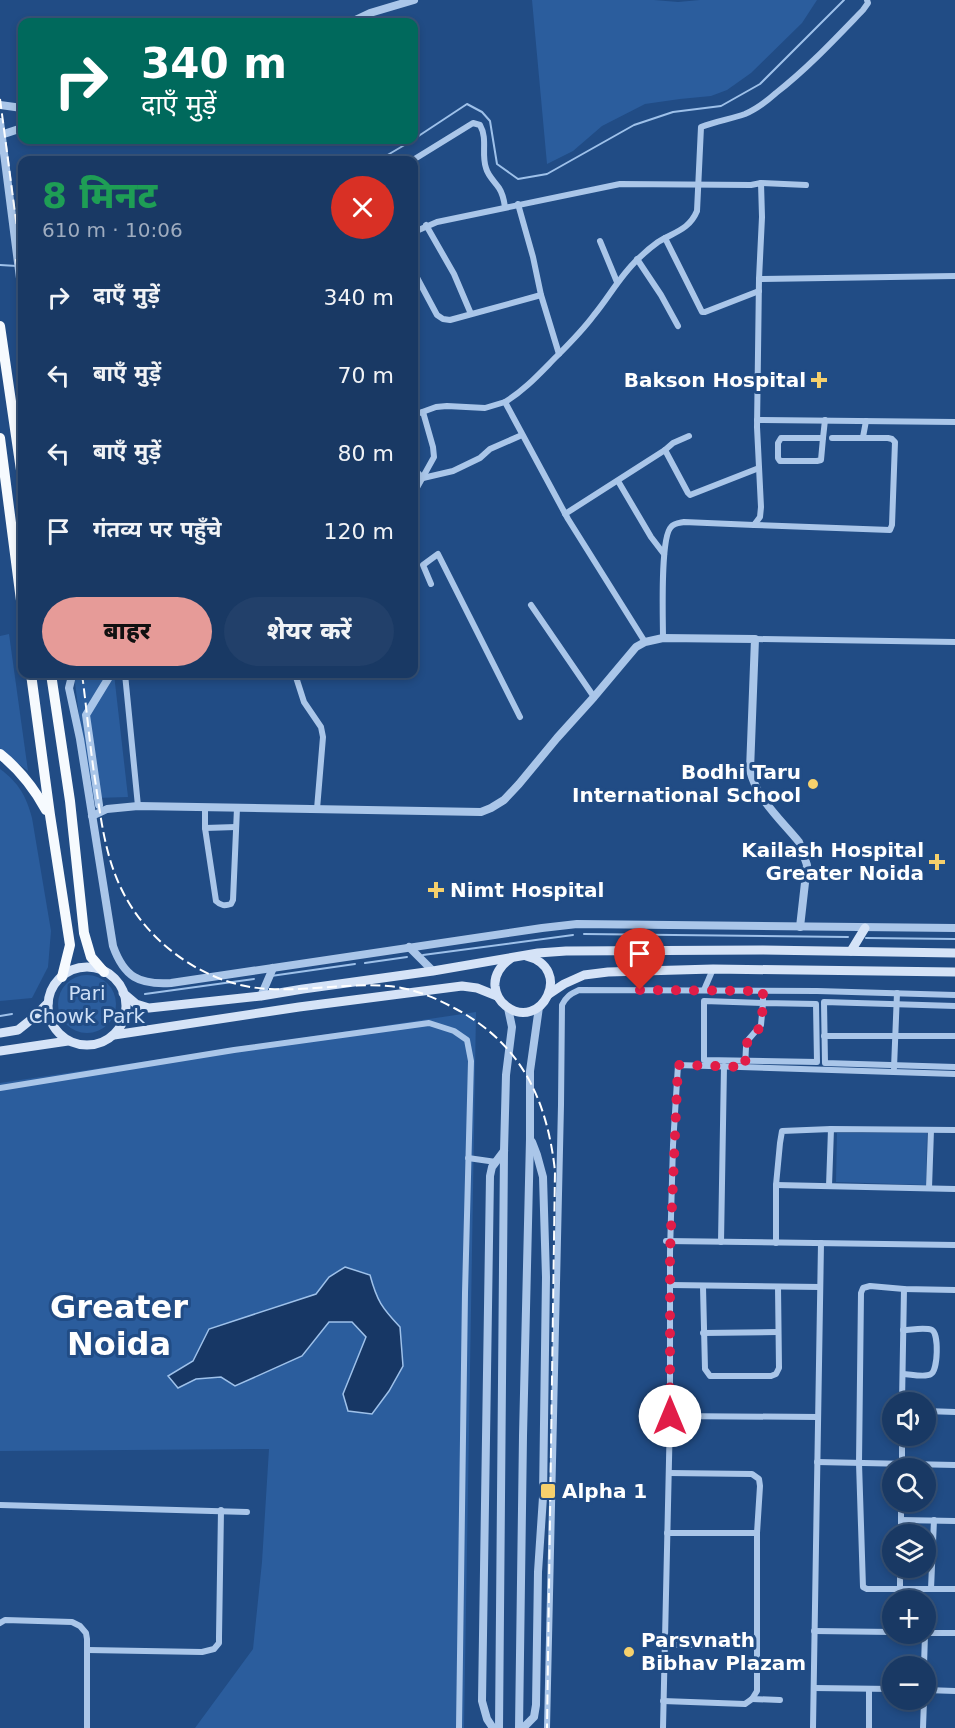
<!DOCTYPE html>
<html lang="hi">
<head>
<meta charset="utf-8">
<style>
  :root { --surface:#193964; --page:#22406a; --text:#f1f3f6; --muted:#9facbf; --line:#375378; --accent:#e69b98 }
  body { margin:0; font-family:"DejaVu Sans","Noto Sans Devanagari",sans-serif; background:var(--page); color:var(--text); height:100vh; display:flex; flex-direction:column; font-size:22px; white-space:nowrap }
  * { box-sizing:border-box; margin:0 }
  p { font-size:20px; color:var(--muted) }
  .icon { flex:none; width:33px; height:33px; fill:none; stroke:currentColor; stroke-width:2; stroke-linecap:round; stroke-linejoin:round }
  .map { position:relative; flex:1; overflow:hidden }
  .drawer { position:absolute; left:18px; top:156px; width:400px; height:522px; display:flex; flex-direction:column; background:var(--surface); border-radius:12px; box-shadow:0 3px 9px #0003,0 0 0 2px var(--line) }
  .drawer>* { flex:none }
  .hud { position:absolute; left:18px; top:18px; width:400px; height:126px; border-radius:12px; box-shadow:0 3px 9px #0003,0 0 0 2px var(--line); background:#00695c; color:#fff; overflow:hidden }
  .tools { position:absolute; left:882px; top:1392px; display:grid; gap:12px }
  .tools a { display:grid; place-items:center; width:54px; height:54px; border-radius:50%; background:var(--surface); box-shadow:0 3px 9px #0003,0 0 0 2px var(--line); font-size:30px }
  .pin { position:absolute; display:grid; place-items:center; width:51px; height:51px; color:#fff; margin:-62px -26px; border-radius:50% 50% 50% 0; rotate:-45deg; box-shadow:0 0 6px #0007 }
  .pin .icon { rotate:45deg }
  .me { position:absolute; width:66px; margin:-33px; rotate:0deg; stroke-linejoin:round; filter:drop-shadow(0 0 4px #0008) }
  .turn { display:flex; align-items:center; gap:21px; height:126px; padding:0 24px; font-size:27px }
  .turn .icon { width:78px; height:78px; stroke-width:2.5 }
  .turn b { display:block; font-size:42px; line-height:51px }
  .round { display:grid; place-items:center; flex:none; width:63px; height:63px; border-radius:32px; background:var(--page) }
  .summary { display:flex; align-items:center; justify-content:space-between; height:102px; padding:0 24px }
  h1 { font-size:36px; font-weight:800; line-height:45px; color:#1e9e55 }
  .button { display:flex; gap:12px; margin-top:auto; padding:12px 24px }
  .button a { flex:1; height:69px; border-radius:36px; background:var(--accent); color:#111; font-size:24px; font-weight:800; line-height:69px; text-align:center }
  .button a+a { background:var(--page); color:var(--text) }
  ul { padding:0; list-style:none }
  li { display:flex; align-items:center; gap:18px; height:78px; padding:0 24px }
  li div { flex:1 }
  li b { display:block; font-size:22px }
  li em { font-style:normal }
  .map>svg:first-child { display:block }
  .green { fill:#2b5d9d }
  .water { fill:#173765; stroke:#9ec1ea; stroke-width:1.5 }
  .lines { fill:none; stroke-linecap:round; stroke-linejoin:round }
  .stream { stroke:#9ec1ea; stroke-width:2 }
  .minor { stroke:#aac6e9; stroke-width:6 }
  .tertiary { stroke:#aac6e9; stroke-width:8 }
  .secondary { stroke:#d5e3f7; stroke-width:9 }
  .trunk { stroke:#f6fafe; stroke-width:10 }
  .rail { stroke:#fff; stroke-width:2; stroke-dasharray:10 4.5; stroke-linecap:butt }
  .route { stroke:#e11d48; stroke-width:10; stroke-dasharray:0 18 }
  .poi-dot { fill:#f6d06c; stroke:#214c85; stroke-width:2 }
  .labels { text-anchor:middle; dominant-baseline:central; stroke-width:6; stroke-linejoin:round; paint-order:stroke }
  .poi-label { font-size:20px; font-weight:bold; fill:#fff; stroke:#214c85; text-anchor:end }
  .park-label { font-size:20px; fill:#cee0f7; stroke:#214c85 }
  .town-label { font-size:32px; font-weight:bold; fill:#fff; stroke:#214c85 }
</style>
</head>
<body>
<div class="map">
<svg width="955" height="1728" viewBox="0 0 955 1728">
  <rect width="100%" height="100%" fill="#214c85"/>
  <g class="green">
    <polygon points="532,0 654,0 678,2 700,0 817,0 802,23 751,73 727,90 711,96 680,99 645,104 602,126 573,151 547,164"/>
    <polygon points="9,634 28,771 0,750 0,636"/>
    <polygon points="74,674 114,674 128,797 95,798 88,789"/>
    <path d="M0,769C19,783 26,796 32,818L51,931L48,967L32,998L0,1001Z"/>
    <circle cx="87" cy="1004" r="29"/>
    <polygon points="476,1012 464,1728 195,1728 253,1649 262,1562 269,1449 0,1451 0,1083"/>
    <polygon points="837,1133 927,1133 926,1185 836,1182"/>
  </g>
  <path class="water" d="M345,1267L370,1275C377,1301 382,1308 400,1327L403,1366L389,1391L372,1414L348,1411L343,1394L366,1337L352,1322H329L302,1356L235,1386L221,1377L196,1379L178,1388L168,1376L193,1361L209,1329L316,1294L329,1277Z"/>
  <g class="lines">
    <g class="stream">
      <polyline points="414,139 467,104 482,112 490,121 497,164 518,179 547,174 634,125 673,112 721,106 760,84 844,0"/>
      <polyline points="379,160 413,140"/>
      <polyline points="0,265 17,266"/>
      <polyline points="584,934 848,937"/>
      <polyline points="866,938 955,939"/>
      <polyline points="423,955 573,935"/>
      <polyline points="365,963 407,957"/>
      <polyline points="271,976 355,964"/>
      <polyline points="145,994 254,979"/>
      <polyline points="0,1016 12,1014"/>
    </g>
    <g class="minor">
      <path d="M413,160L473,123L480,125C488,139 481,154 486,168C488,176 495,182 499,188C503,194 504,200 505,207"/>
      <polyline points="761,183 806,185"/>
      <polyline points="518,204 533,257 541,295 559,354"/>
      <polyline points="426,225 454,274 471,314"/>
      <path d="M414,232L437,222L620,184L751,185L761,183L762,217L759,279L757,427L761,507L760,517L754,525L684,522C679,523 674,523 671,527C660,538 663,619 663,638"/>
      <polyline points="665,238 702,312 705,312 759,291"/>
      <polyline points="600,241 617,282"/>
      <polyline points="637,259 661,295 678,326"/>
      <polyline points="414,272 437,315 443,319 450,320 541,295"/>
      <polyline points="759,279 955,276"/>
      <path d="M505,402C525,390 540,373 557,356C570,343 583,330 594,315C609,297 620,276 637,260C643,254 651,247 658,242C674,232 689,230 697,211L701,127C716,121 731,119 745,114C757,109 767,101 776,93C808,68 835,39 863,10L868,3L867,0"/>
      <polyline points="414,415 436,407 447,406 485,408 505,402 568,519 645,642"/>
      <polyline points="757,420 955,422"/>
      <polyline points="863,437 866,421"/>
      <polygon points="781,438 823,438 821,460 817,461 780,461 778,458 778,443"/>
      <polyline points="823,438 825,420"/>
      <polyline points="665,450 688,493 690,495 759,468"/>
      <polyline points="414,469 423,478 453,471 480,458 490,449 522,435"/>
      <polyline points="618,481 651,537 664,554"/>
      <polyline points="414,493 434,457 433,447 423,412"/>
      <polyline points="565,514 665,450 673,443 689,436"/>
      <polyline points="754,525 890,530 892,525 895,442 892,439 888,438 832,438"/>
      <polyline points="431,584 423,565 438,554 520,717"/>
      <polyline points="531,605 594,697"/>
      <polyline points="755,639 955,642"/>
      <polyline points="125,674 138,806"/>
      <polyline points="295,674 304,702 321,727 323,737 317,809"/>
      <path d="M205,807V828L216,901C221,906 225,906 231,904L233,900L237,808"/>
      <polyline points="205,828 236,827"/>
      <polyline points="704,990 713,969"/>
      <polyline points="955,1006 824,1002 825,1063 955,1067"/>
      <polyline points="824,1036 955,1036"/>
      <polyline points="745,1067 746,1047 748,1040 761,1025 763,1003 704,1001 704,1060 817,1062 816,1004 763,1003 763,991"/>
      <polyline points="894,1068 897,993"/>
      <polyline points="0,1088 234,1050 429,1023 454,1031 467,1040 471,1061 465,1293 459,1728"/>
      <polyline points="468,1158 496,1162"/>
      <polyline points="776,1185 955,1189"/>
      <polyline points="829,1186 831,1129"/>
      <polyline points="929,1188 931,1130"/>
      <polyline points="666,1241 955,1245"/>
      <polyline points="721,1242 724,1066"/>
      <polyline points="776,1243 776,1185 780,1143 782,1131 831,1129 955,1130"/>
      <polyline points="670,1285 820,1287"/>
      <polyline points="703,1287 705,1369 710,1376 771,1376 776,1374 779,1368 778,1287"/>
      <polyline points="955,1290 904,1289 870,1286 863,1288 861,1293 859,1463 863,1587 867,1589 955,1589"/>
      <polyline points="703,1333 778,1332"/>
      <path d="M903,1374C910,1374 925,1378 931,1374C938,1370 939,1334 932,1330C925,1327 911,1330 903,1330"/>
      <polyline points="902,1402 904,1289"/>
      <polyline points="926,1411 955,1412"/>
      <polyline points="670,1416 818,1417"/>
      <polyline points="817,1462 955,1465"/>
      <polyline points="902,1468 902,1436"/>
      <polyline points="0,1505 247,1512"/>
      <polyline points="901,1520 955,1521"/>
      <polyline points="667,1533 757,1533"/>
      <polyline points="901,1534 901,1502"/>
      <polyline points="900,1588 900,1568"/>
      <polyline points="931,1589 934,1520"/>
      <polyline points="0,1623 5,1620 72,1622 80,1626 86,1633 87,1639 87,1728"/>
      <polyline points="814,1631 892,1632"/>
      <polyline points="926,1633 955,1633"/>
      <polyline points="665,1645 757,1645"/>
      <polyline points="88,1650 202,1652 214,1649 219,1643 219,1637 221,1510"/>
      <polyline points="924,1666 925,1634"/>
      <polyline points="814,1688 892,1689"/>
      <polyline points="926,1690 955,1691"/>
      <polyline points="752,1699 780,1700"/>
      <polyline points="663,1701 745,1704 752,1699 757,1691 757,1533 760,1486 759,1479 752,1474 669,1473"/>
      <path d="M547,1728L561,1105L562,1005C566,997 570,994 579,990L817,991L955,995"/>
      <polyline points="663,1728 670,1416 670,1252 673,1145 678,1065 955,1074"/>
      <polyline points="813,1728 821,1243"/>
      <polyline points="869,1728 869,1689"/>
      <polyline points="923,1728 924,1700"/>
    </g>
    <g class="tertiary">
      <polyline points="351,22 370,13 414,0"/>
      <polyline points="0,105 22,108"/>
      <polyline points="0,122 22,294"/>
      <polyline points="1,135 22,128"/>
      <path d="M70,674L71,680L69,688L80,739L113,946C124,977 139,985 171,983L542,928L577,924L955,928"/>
      <polyline points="99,805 86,715 111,674"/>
      <path d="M92,816L107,809L138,806L481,812L491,808L504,800L519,784L557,738L594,697L636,647L645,642L663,638L755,639L750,770C756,798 781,820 799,842L807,865L800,927"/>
      <polyline points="409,947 433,971"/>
      <polyline points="261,996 273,968"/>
      <polyline points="493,1728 487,1719 482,1701 490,1176 492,1167 504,1151"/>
      <polyline points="499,1728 504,1151 506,1075 512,1027 508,1008"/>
      <polyline points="519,1728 523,1436 530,1139 530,1071 539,1007"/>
      <polyline points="523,1728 534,1717 536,1705 538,1572 543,1497 546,1277 543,1177 537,1155 532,1142"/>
    </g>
    <g class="secondary">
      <polyline points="851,951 865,928"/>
      <path d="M510,959C501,965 494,975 495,986C496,994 499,1001 506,1006C541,1033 575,968 526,956"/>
      <circle cx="87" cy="1006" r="39"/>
      <polyline points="123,993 136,1004 149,1008 261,996 303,989 433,971 538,953 566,951 763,950 955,953"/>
      <polyline points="549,994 564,984 584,975 608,972 713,969 955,972"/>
      <polyline points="0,1033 18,1030 33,1018 48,1003"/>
      <polyline points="114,1035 299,1007 462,986 477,988 497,996"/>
      <polyline points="0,1051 68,1041"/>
    </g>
    <g class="trunk">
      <polyline points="0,326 22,477"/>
      <polyline points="0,438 22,608"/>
      <polyline points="31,674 50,815 70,945 62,977"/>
      <polyline points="51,674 70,801 84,933 91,957 104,972"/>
      <path d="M0,754C20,770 34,788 46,810"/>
    </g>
    <g class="rail">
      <polyline points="0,99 22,266"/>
      <polyline points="16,259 22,300"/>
      <path d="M82,674C87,711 90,749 96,786C102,827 107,867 129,903C158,951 213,987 270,989C309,991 348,983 388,986C412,988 434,997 456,1009C521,1044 547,1099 555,1171L547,1728"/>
    </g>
  </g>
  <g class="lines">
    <polyline class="route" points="640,990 763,991 762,1021 758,1030 748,1040 746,1047 745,1067 678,1065 670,1252 670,1416"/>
  </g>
  <g class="poi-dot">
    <path d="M816 371h6v6h6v6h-6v6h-6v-6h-6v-6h6z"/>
    <circle cx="813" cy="784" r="6"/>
    <path d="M934 853h6v6h6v6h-6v6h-6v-6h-6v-6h6z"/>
    <path d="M433 881h6v6h6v6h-6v6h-6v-6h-6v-6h6z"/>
    <rect x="540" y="1483" width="16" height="16" rx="3"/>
    <circle cx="629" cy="1652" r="6"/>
  </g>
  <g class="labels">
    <g class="poi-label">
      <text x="806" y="380">Bakson Hospital</text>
      <text x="801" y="772">Bodhi Taru<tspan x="801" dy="23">International School</tspan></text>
      <text x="924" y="850">Kailash Hospital<tspan x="924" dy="23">Greater Noida</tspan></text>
      <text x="450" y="890" text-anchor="start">Nimt Hospital</text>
      <text x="562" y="1491" text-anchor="start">Alpha 1</text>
      <text x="641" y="1640" text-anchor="start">Parsvnath<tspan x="641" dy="23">Bibhav Plazam</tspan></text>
    </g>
    <g class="park-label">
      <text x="87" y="993">Pari<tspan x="87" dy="23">Chowk Park</tspan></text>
    </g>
    <g class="town-label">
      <text x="119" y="1307">Greater<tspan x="119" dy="37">Noida</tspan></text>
    </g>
  </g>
</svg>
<div class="tools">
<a><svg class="icon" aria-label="sound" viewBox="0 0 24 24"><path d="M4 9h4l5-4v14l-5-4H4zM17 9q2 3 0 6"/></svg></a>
<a><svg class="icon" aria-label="search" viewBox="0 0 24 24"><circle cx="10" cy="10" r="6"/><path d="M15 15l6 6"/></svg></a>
<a><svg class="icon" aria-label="layers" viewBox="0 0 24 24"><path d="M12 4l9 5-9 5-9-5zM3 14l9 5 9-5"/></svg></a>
<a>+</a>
<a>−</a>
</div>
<div class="pin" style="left:640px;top:990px;background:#d93025"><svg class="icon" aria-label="arrive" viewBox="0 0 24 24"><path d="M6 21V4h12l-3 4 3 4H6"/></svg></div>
<svg class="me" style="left:670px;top:1416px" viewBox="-20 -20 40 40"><circle r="19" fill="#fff"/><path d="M0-13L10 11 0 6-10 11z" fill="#e11d48"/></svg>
<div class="hud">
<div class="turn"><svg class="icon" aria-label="right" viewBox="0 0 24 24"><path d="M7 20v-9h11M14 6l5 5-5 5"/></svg><div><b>340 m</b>दाएँ मुड़ें</div></div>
</div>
<section class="drawer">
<div class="summary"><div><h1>8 मिनट</h1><p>610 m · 10:06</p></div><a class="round" style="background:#d93025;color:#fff"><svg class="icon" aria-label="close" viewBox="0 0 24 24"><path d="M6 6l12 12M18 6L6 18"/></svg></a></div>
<ul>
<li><svg class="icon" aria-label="right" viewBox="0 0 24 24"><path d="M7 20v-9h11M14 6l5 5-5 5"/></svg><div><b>दाएँ मुड़ें</b></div><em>340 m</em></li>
<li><svg class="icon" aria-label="left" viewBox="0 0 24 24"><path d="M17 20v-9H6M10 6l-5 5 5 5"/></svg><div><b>बाएँ मुड़ें</b></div><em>70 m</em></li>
<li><svg class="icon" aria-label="left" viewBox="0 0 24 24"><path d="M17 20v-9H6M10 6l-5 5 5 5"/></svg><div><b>बाएँ मुड़ें</b></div><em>80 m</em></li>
<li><svg class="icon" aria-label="arrive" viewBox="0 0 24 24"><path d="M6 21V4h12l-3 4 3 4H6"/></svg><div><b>गंतव्य पर पहुँचे</b></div><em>120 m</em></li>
</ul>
<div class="button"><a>बाहर</a><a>शेयर करें</a></div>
</section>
</div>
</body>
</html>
